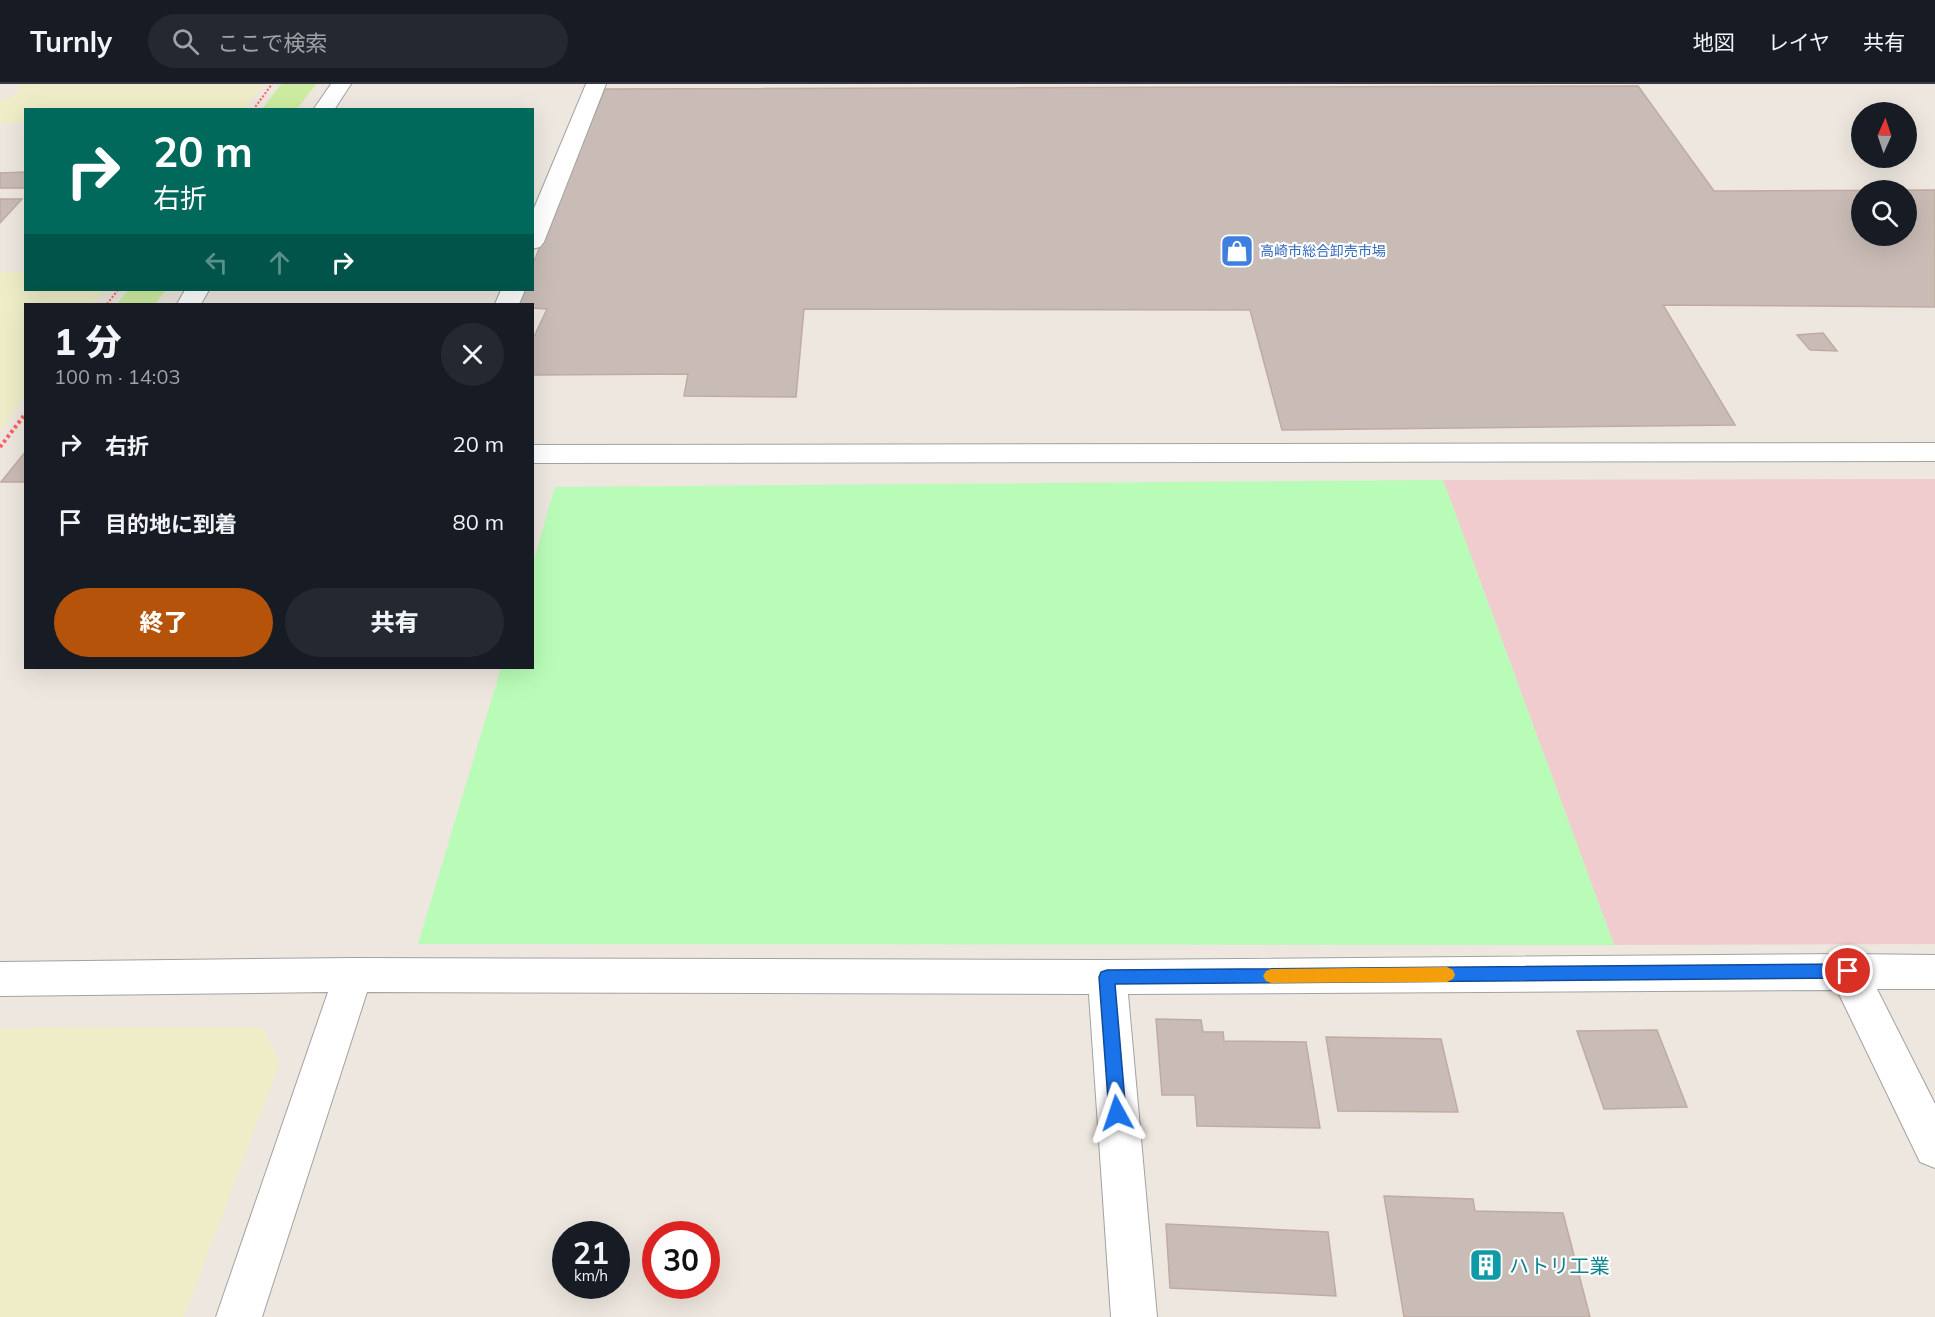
<!DOCTYPE html>
<html lang="ja">
<head>
<meta charset="utf-8">
<style>
  :root { --surface:#171b24; --page:#242831; --text:#f1f3f6; --muted:#9ea1a6; --line:#363941; --accent:#b45309 }
  body { margin:0; font-family:Mulish,"Noto Sans JP",sans-serif; background:var(--page); color:var(--text); height:100vh; display:flex; flex-direction:column; font-size:22px; white-space:nowrap }
  * { box-sizing:border-box; margin:0 }
  p { font-size:20px; color:var(--muted) }
  .icon { flex:none; width:33px; height:33px; fill:none; stroke:currentColor; stroke-width:2; stroke-linecap:round; stroke-linejoin:round }
  .map { position:relative; flex:1; overflow:hidden }
  .side { position:absolute; left:24px; top:219px; width:510px; height:366px; display:flex; flex-direction:column; background:var(--surface); border-radius:0px; box-shadow:0 6px 24px #0002 }
  .side>* { flex:none }
  .guide { position:absolute; left:24px; top:24px; width:510px; height:183px; border-radius:0px; box-shadow:0 6px 24px #0002; background:#00695c; color:#fff; overflow:hidden }
  .needle { width:39px; rotate:3deg }
  .fabs { position:absolute; left:1851px; top:18px; display:grid; gap:12px }
  .fabs a { display:grid; place-items:center; width:66px; height:66px; border-radius:50%; background:var(--surface); box-shadow:0 6px 24px #0002; font-size:30px }
  .speed { position:absolute; left:552px; top:1137px; display:flex; gap:12px; font-size:30px; font-weight:700; text-align:center }
  .speed>* { display:grid; place-content:center; width:78px; height:78px; border-radius:50%; background:var(--surface); box-shadow:0 6px 24px #0002; line-height:1 }
  .speed small { font-size:15px; font-weight:400 }
  .speed .limit { border:9px solid #d22; background:#fff; color:#111 }
  .pin { position:absolute; display:grid; place-items:center; width:51px; height:51px; color:#fff; margin:-26px; border:3px solid #fff; border-radius:50%; box-shadow:0 2px 6px #0007 }
  .me { position:absolute; width:66px; margin:-33px; rotate:355deg; stroke-linejoin:round; filter:drop-shadow(0 0 4px #0008) }
  .turn { display:flex; align-items:center; gap:21px; height:126px; padding:0 30px; font-size:27px }
  .turn .icon { width:78px; height:78px; stroke-width:2.5 }
  .turn b { display:block; font-size:42px; line-height:51px }
  .lanes { display:flex; align-items:center; height:57px; padding:0 30px; background:#0003; justify-content:center; gap:30px; direction:ltr }
  .lanes .off { opacity:.35 }
  .round { display:grid; place-items:center; flex:none; width:63px; height:63px; border-radius:32px; background:var(--page) }
  .overview { display:flex; align-items:center; justify-content:space-between; height:102px; padding:0 30px }
  h1 { font-size:36px; font-weight:800; line-height:45px }
  .button { display:flex; gap:12px; margin-top:auto; padding:12px 30px }
  .button a { flex:1; height:69px; border-radius:36px; background:var(--accent); color:#fff; font-size:24px; font-weight:800; line-height:69px; text-align:center }
  .button a+a { background:var(--page); color:var(--text) }
  ul { padding:0; list-style:none }
  li { display:flex; align-items:center; gap:18px; height:78px; padding:0 30px }
  li div { flex:1 }
  li b { display:block; font-size:22px }
  li em { font-style:normal }
  header { display:flex; align-items:center; gap:36px; box-sizing:border-box; height:84px; padding:0 30px; background:var(--surface); border-bottom:2px solid var(--line) }
  header strong { font-size:28px }
  nav { display:flex; gap:33px; margin-inline-start:auto; font-size:21px }
  .search { width:420px; height:54px; background:var(--page); display:flex; align-items:center; gap:15px; box-sizing:border-box; padding:0 21px; border-radius:33px; color:var(--muted); font-size:22px }
  .map>svg:first-child { display:block }
  .commercial { fill:#f0cccf }
  .farmland { fill:#eeedc8 }
  .grass { fill:#ceeca1 }
  .park { fill:#b9fcb7 }
  .building { fill:#c9bcb6; stroke:#c0aba1; stroke-width:1.5; fill-rule:evenodd }
  .lines { fill:none; stroke-linecap:round; stroke-linejoin:round }
  .minor-casing { stroke:#a2a2a2; stroke-width:2 }
  .path-far1 { stroke:#ff5f5f; stroke-width:2; stroke-dasharray:2 2; stroke-linecap:butt }
  .path { stroke:#ff5f5f; stroke-width:4; stroke-dasharray:3 3; stroke-linecap:butt }
  .minor { fill:#fff; fill-rule:evenodd }
  .route { fill:#1a73e8; stroke:#114b97; stroke-width:1.5 }
  .slow { fill:#f59e0b }
  .labels { text-anchor:middle; dominant-baseline:central; stroke-width:4.5; stroke-linejoin:round; paint-order:stroke }
  .far-shop-label { font-size:14px; fill:#366cbe; stroke:#fff; text-anchor:start }
  .near-culture-label { font-size:20px; fill:#0d838f; stroke:#fff; text-anchor:start }
</style>
</head>
<body>
<header>
<strong>Turnly</strong>
<div class="search"><svg class="icon" aria-label="search" viewBox="0 0 24 24"><circle cx="10" cy="10" r="6"/><path d="M15 15l6 6"/></svg>ここで検索</div>
<nav><a>地図</a><a>レイヤ</a><a>共有</a></nav>
</header>
<div class="map">
<svg width="1935" height="1233" viewBox="0 0 1935 1233">
  <rect width="100%" height="100%" fill="#ede7df"/>
  <polygon class="commercial" points="1935,395 1935,860 1614,861 1443,396"/>
  <g class="farmland">
    <polygon points="19,0 264,0 245,25 26,26 25,38 0,39 0,16 17,11"/>
    <polygon points="0,188 25,188 26,206 106,206 94,220 26,220 25,313 0,348"/>
    <polygon points="262,943 280,978 184,1233 0,1233 0,944"/>
  </g>
  <g class="grass">
    <polygon points="281,0 316,0 297,25 262,25"/>
    <polygon points="128,206 166,206 155,220 117,220"/>
  </g>
  <polygon class="park" points="1443,396 1614,861 418,860 501,584 532,584 533,479 555,403"/>
  <g class="building">
    <path d="M1638,2L1714,107L1935,106V223L1663,221L1735,341L1282,346L1250,226L804,225L796,313L684,312L688,290L532,291V257L547,225L532,224V220H517L523,206H532V182L605,5ZM1862,106H1906V152H1862Z"/>
    <polygon points="26,88 26,104 0,104 0,89"/>
    <polygon points="0,115 22,115 0,139"/>
    <polygon points="1823,249 1837,267 1810,266 1797,251"/>
    <polygon points="26,367 26,398 1,398"/>
    <polygon points="1156,935 1201,936 1203,948 1223,948 1224,957 1306,958 1320,1044 1197,1042 1195,1011 1162,1011"/>
    <polygon points="1657,946 1687,1023 1604,1025 1577,947"/>
    <polygon points="1326,953 1441,955 1458,1028 1338,1027"/>
    <polygon points="1384,1112 1473,1115 1475,1127 1563,1129 1590,1233 1404,1233"/>
    <polygon points="1166,1140 1328,1148 1336,1212 1170,1204"/>
  </g>
  <g class="lines">
    <defs>
      <g id="minor">
        <polygon points="331,0 351,0 334,26 313,26"/>
        <polygon points="586,0 606,0 544,158 540,163 532,165 532,129"/>
        <polygon points="185,206 209,206 201,220 177,220"/>
        <polygon points="501,206 525,206 519,220 495,220"/>
        <polygon points="1935,359 1935,377 532,379 532,361"/>
        <polygon points="1848,870 1935,871 1935,905 1877,905 1935,1020 1935,1084 1920,1078 1837,906 1128,910 1157,1233 1111,1233 1089,910 367,908 262,1233 216,1233 328,908 0,912 0,878 353,874 1107,876"/>
      </g>
    </defs>
    <use href="#minor" class="minor-casing"/>
    <g class="path-far1">
      <polyline points="253,26 272,0"/>
      <polyline points="107,220 118,206"/>
    </g>
    <polyline class="path" points="0,363 26,329"/>
    <use href="#minor" class="minor"/>
  </g>
  <polygon class="route" points="1848,880 1854,882 1856,887 1854,892 1848,894 1115,900 1126,1029 1123,1035 1117,1037 1111,1035 1109,1029 1099,893 1101,888 1107,886"/>
  <polygon class="slow" points="1447,883 1453,886 1455,891 1453,895 1447,898 1271,899 1266,897 1263,892 1266,887 1271,885"/>
  <defs>
    <symbol id="shop-square" viewBox="-11 -11 22 22"><rect x="-9" y="-9" width="18" height="18" rx="4" fill="#3f7fe0" stroke="#fff"/><path d="M-5-2.5h2.3a2.7 3.5 0 0 1 5.4 0H5L5.5 6h-11ZM-1.5-2.5h3a1.5 2.3 0 0 0-3 0Z" fill="#fff"/></symbol>
    <symbol id="building-square" viewBox="-11 -11 22 22"><rect x="-9" y="-9" width="18" height="18" rx="4" fill="#0f9aa8" stroke="#fff"/><path d="M-4-6H4V6H1V3H-1V6H-4ZM-2.5-4.3h1.7v1.8h-1.7ZM.8-4.3h1.7v1.8H.8ZM-2.5-1h1.7V.8h-1.7ZM.8-1h1.7V.8H.8Z" fill="#fff"/></symbol>
  </defs>
  <g fill-rule="evenodd">
    <use href="#shop-square" x="1218" y="148" width="38" height="38"/>
    <use href="#building-square" x="1467" y="1162" width="38" height="38"/>
  </g>
  <g class="labels">
    <g class="far-shop-label">
      <text x="1260" y="167">高崎市総合卸売市場</text>
    </g>
    <g class="near-culture-label">
      <text x="1509" y="1181">ハトリ工業</text>
    </g>
  </g>
</svg>
<div class="fabs">
<a><svg class="needle" viewBox="-14 -14 28 28"><path d="M0-13l5 13h-10z" fill="#e53935"/><path d="M0 13l5-13h-10z" fill="#9ea1a6"/></svg></a>
<a><svg class="icon" aria-label="search" viewBox="0 0 24 24"><circle cx="10" cy="10" r="6"/><path d="M15 15l6 6"/></svg></a>
</div>
<div class="speed"><div>21<small>km/h</small></div><div class="limit">30</div></div>
<div class="pin" style="left:1848px;top:887px;background:#d93025"><svg class="icon" aria-label="arrive" viewBox="0 0 24 24"><path d="M6 21V4h12l-3 4 3 4H6"/></svg></div>
<svg class="me" style="left:1117px;top:1029px" viewBox="-20 -20 40 40"><path d="M0-17L14 15 0 8-14 15z" fill="#1a73e8" stroke="#fff" stroke-width="4"/></svg>
<div class="guide">
<div class="turn"><svg class="icon" aria-label="right" viewBox="0 0 24 24"><path d="M7 20v-9h11M14 6l5 5-5 5"/></svg><div><b>20 m</b>右折</div></div>
<div class="lanes"><svg class="icon off" aria-label="left" viewBox="0 0 24 24"><path d="M17 20v-9H6M10 6l-5 5 5 5"/></svg><svg class="icon off" aria-label="ahead" viewBox="0 0 24 24"><path d="M12 20V5M6 11l6-6 6 6"/></svg><svg class="icon" aria-label="right" viewBox="0 0 24 24"><path d="M7 20v-9h11M14 6l5 5-5 5"/></svg></div>
</div>
<section class="side">
<div class="overview"><div><h1>1 分</h1><p>100 m · 14:03</p></div><a class="round"><svg class="icon" aria-label="close" viewBox="0 0 24 24"><path d="M6 6l12 12M18 6L6 18"/></svg></a></div>
<ul>
<li><svg class="icon" aria-label="right" viewBox="0 0 24 24"><path d="M7 20v-9h11M14 6l5 5-5 5"/></svg><div><b>右折</b></div><em>20 m</em></li>
<li><svg class="icon" aria-label="arrive" viewBox="0 0 24 24"><path d="M6 21V4h12l-3 4 3 4H6"/></svg><div><b>目的地に到着</b></div><em>80 m</em></li>
</ul>
<div class="button"><a>終了</a><a>共有</a></div>
</section>
</div>
</body>
</html>
